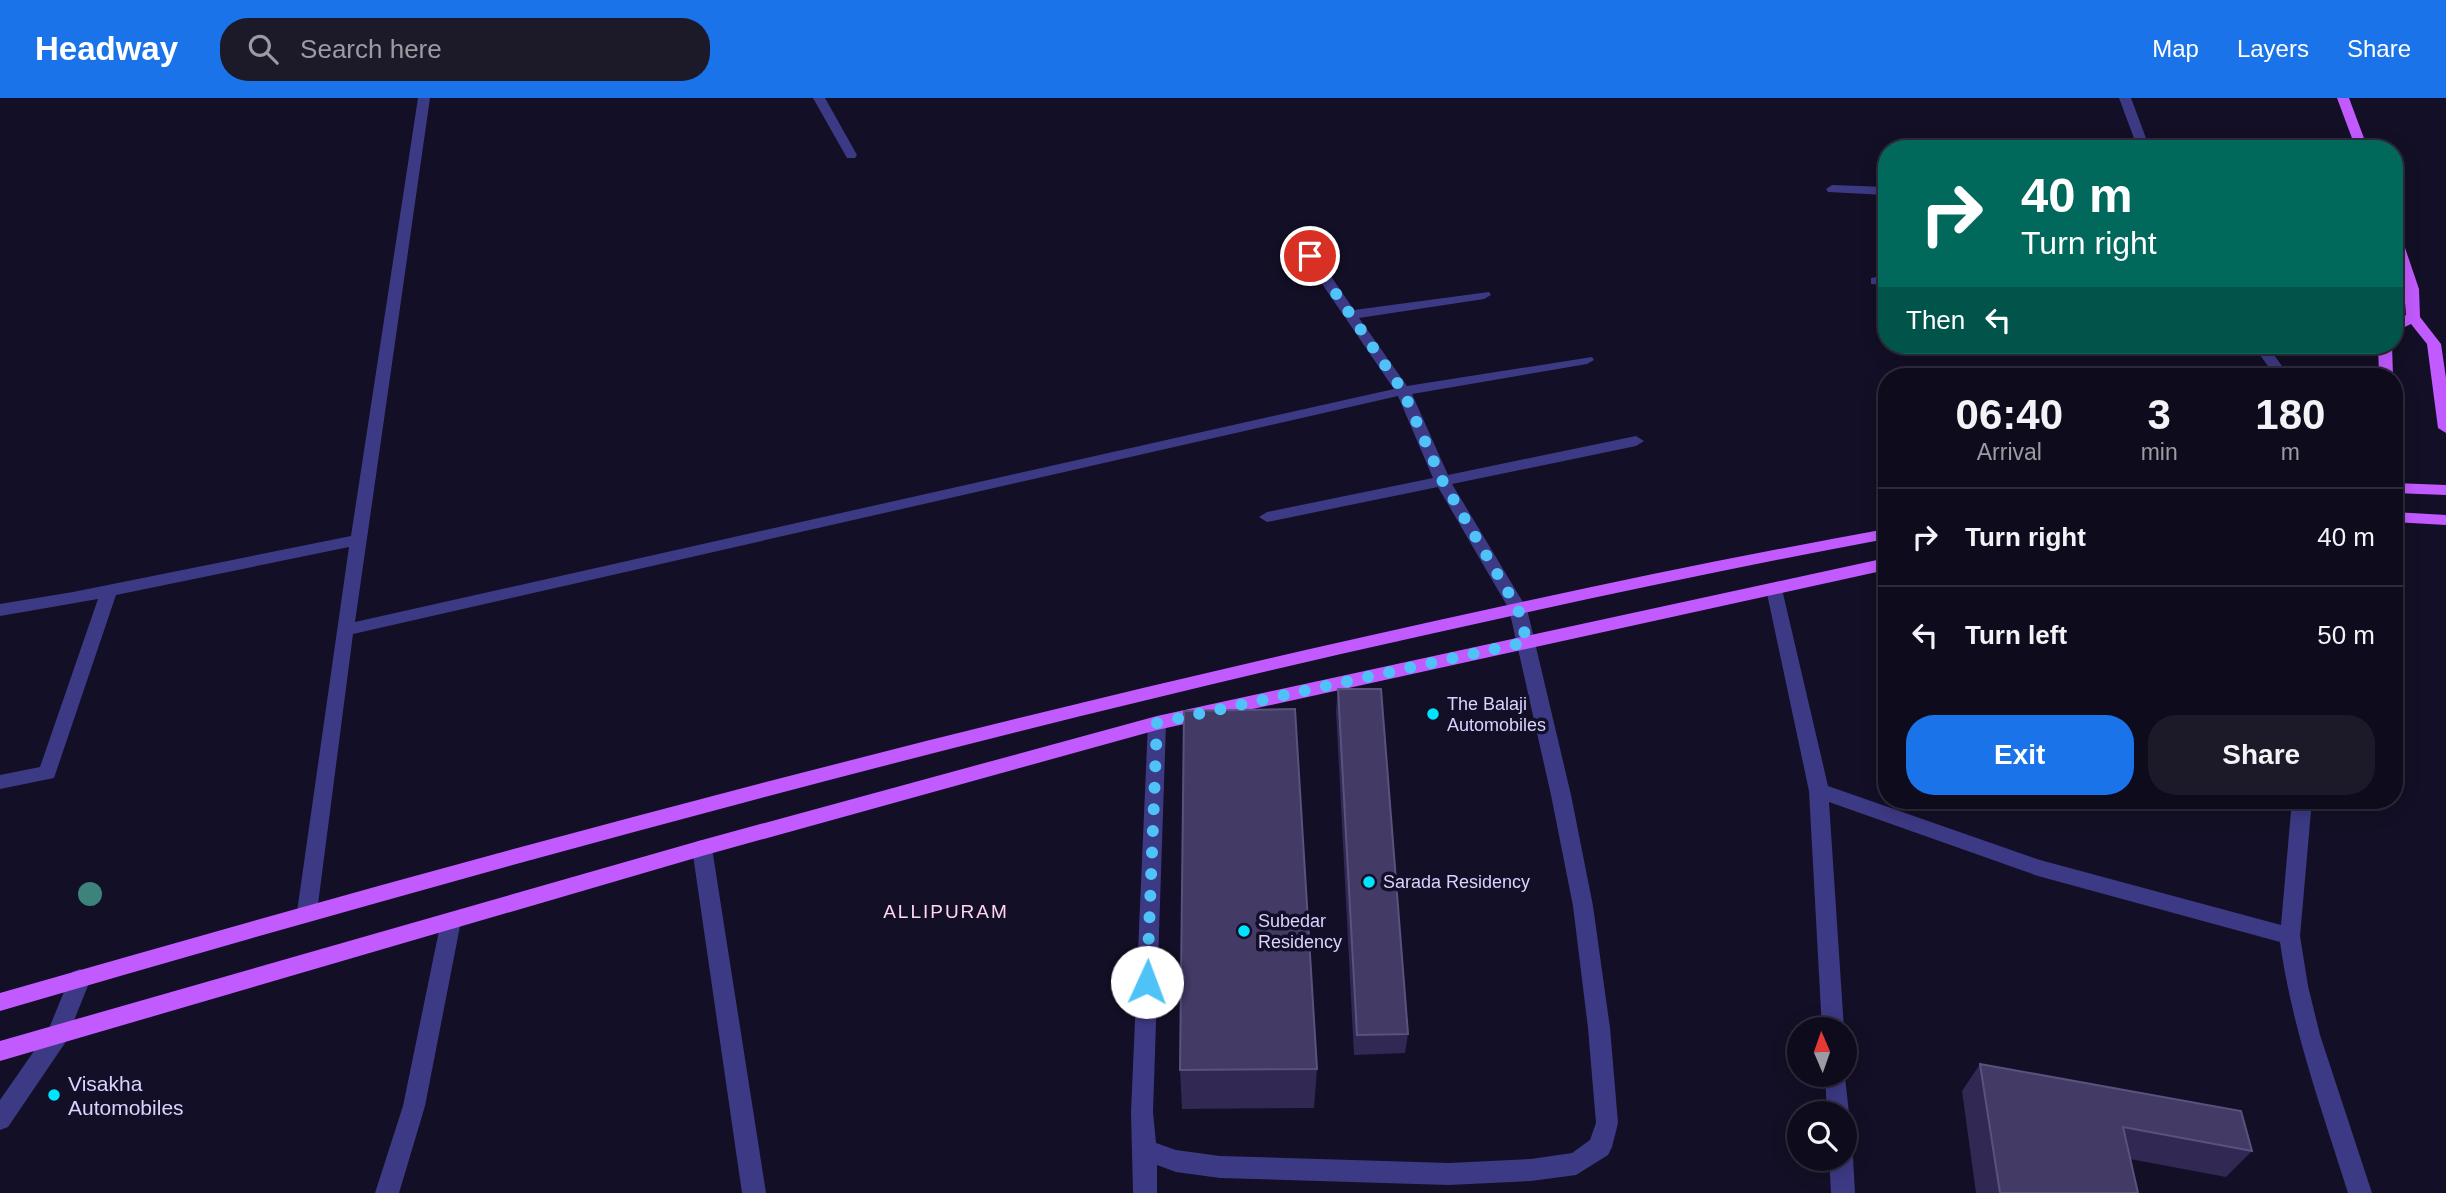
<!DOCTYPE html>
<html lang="en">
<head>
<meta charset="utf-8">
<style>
  :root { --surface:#0e0b1c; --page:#1c1929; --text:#f1f3f6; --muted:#9b9ba3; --line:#2e2b3b; --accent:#1a73e8 }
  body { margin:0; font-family:Helvetica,sans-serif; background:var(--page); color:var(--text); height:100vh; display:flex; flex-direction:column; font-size:26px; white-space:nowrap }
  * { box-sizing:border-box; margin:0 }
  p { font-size:23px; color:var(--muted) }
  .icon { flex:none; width:38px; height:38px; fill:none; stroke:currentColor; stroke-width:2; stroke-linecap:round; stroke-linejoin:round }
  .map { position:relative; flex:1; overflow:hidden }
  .drawer { position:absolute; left:1878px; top:270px; width:525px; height:441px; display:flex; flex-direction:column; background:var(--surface); border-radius:28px; box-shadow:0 4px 18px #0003,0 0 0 2px var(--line) }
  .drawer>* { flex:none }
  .hud { position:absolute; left:1878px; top:42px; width:525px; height:214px; border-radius:28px; box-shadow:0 4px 18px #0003,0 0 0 2px var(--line); background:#00695c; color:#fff; overflow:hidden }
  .needle { width:46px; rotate:358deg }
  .controls { position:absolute; left:1787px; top:919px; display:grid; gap:14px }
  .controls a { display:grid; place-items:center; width:70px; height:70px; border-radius:50%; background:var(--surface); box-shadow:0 4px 18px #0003,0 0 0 2px var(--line); font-size:35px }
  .pin { position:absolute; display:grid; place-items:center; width:60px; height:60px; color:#fff; margin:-30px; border:4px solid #fff; border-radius:50%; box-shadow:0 2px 7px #0007 }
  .me { position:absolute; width:77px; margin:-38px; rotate:2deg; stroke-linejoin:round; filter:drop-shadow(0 0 5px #0008) }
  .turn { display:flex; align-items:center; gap:24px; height:147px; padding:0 28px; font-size:32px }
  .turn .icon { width:91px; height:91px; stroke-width:2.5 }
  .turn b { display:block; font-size:49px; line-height:60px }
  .then { display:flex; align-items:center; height:66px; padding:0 28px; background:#0003; gap:14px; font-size:26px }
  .eta { display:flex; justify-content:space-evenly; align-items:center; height:119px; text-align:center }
  .eta b { font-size:42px; font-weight:600; line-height:49px }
  .cta { display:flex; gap:14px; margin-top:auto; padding:14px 28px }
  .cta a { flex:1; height:80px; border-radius:28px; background:var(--accent); color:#fff; font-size:28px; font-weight:600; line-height:80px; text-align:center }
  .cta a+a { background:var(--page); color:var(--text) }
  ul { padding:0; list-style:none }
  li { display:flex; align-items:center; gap:21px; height:98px; padding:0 28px; border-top:2px solid var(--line) }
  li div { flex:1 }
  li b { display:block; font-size:26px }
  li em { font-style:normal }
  header { display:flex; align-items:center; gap:42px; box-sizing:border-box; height:98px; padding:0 35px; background:var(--accent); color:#fff }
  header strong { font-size:33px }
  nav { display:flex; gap:38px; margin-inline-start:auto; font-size:24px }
  .search { width:490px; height:63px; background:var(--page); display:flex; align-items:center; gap:18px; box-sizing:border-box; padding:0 24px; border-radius:28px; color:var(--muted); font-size:26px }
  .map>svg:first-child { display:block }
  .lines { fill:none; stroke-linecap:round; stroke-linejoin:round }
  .minor { fill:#3d3a85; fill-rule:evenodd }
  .major { fill:#c25bff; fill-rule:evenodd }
  .tree { fill:#3d827b }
  .wall { fill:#312854 }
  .building { fill:#433a66; stroke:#5a527e; stroke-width:2 }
  .route { stroke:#4fc3f7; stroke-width:12; stroke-dasharray:0 21.6 }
  .poi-dot { fill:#00e5ff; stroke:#130f26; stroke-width:2.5 }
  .labels { text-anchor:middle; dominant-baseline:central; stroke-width:7; stroke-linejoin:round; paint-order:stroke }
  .poi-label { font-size:18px; fill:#d9d4ff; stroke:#130f26; text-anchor:start }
  .neighbourhood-label { font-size:19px; letter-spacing:2px; fill:#ffd6f0; stroke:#130f26 }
  .near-poi-label { font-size:21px; fill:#d9d4ff; stroke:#130f26; text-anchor:start }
</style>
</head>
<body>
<header>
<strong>Headway</strong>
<div class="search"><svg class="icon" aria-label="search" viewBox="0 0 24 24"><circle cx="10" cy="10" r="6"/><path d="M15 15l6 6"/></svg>Search here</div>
<nav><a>Map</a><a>Layers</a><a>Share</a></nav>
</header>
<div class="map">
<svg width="2446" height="1095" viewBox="0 0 2446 1095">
  <rect width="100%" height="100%" fill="#130f26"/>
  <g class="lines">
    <g class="minor">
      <polygon points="418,0 430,0 355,524 1394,291 1303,158 1310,154 1315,155 1354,212 1489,194 1491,197 1484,201 1359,220 1407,288 1592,259 1594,262 1587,266 1412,296 1448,377 1636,338 1644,343 1636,348 1452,386 1527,511 1571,697 1593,808 1610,930 1618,1025 1612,1049 1608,1057 1576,1077 1531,1083 1449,1087 1220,1080 1176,1074 1157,1067 1157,1095 1133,1095 1131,1014 1148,625 1150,620 1164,620 1166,625 1153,1014 1156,1045 1176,1052 1220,1058 1449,1065 1531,1061 1572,1055 1590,1042 1596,1025 1588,930 1573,808 1551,697 1509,511 1438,389 1267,424 1259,419 1267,414 1433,380 1398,298 353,536 317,814 314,820 307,823 300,820 297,814 349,449 116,497 54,680 0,691 0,677 40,669 98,501 0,518 0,506 73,494 351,438"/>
      <polygon points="813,0 825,0 857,57 855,60 847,60"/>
      <polygon points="2119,0 2131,0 2150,51 2138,51"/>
      <polygon points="1832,87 1886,89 1886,97 1828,94 1826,91"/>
      <polygon points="1876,179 1886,179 1886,187 1871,186 1871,180"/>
      <polygon points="2253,247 2267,247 2282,268 2280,271 2270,271"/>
      <path d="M1774,485L1782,491L1828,688L2040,762L2281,827L2292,702H2312L2300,838L2308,888L2320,937L2372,1095H2348C2322,1012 2292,931 2280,844L2038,778L1829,704L1844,931H1822L1809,693L1766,491Z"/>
      <polygon points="702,742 709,744 712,750 766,1095 742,1095 692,750 695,744"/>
      <polygon points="451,814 458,817 461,823 425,1008 399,1095 375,1095 403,1008 441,823 444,817"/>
      <polygon points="80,871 88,874 91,880 65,945 8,1029 0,1032 0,1002 48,933 72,874"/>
      <polygon points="1844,970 1849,1015 1844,1023 1844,1015 1827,1015 1825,976 1844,976"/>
      <polygon points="1844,1050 1849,1052 1853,1060 1855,1095 1831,1095 1829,1060 1844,1060"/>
    </g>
    <g class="major">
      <polygon points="2337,0 2349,0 2368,51 2356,51"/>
      <path d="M2394,131L2400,135L2419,191L2420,219L2441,246L2446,280V335L2438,330L2427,246L2411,226L2394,234V224L2406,217C2405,187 2394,161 2394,131Z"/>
      <polygon points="2378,247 2392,247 2393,278 2379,278"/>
      <polygon points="2394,385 2446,387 2446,397 2394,395"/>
      <polygon points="2394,414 2446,417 2446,427 2394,424"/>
      <path d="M1886,431V441C1703,475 1522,515 1341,556C890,660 444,783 0,913V895C444,767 890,646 1341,544C1522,503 1703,464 1886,431Z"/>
      <polygon points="1886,460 1886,472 1157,632 702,758 0,963 0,943 702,742 1157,618"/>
    </g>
  </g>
  <circle class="tree" cx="90" cy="796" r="12"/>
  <g class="wall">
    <polygon points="1338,591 1408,936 1405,955 1354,957 1336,612"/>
    <polygon points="1980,966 2252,1053 2226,1079 2130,1061 2138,1095 1976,1095 1962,993"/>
    <polygon points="1317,971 1314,1010 1182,1011 1180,972"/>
  </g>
  <g class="building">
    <polygon points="1338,591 1381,591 1408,936 1357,937"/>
    <polygon points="1295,611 1317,971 1180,972 1184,613"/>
    <polygon points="1980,966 2241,1013 2252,1053 2123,1029 2138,1095 2000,1095"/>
  </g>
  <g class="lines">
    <polyline class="route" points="1147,884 1157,625 1527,544 1518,511 1442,382 1403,293 1310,158"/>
  </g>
  <g class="poi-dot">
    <circle cx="1433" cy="616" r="7"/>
    <circle cx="1369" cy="784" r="7"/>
    <circle cx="1244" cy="833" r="7"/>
    <circle cx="54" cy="997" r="7"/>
  </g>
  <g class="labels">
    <g class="poi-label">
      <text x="1447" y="606">The Balaji<tspan x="1447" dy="21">Automobiles</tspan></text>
      <text x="1383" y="784">Sarada Residency</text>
      <text x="1258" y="823">Subedar<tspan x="1258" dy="21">Residency</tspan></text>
    </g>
    <g class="neighbourhood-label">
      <text x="946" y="813">ALLIPURAM</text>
    </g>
    <g class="near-poi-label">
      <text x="68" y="985">Visakha<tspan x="68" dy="24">Automobiles</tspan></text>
    </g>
  </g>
</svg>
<div class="controls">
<a><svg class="needle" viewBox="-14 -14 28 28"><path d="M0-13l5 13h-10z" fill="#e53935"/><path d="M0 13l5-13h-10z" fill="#9b9ba3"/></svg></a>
<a><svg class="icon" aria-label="search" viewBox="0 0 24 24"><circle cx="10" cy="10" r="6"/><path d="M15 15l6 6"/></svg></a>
</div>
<div class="pin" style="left:1310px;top:158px;background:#d93025"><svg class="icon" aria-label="arrive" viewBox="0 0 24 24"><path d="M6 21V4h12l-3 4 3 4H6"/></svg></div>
<svg class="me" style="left:1147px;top:884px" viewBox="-20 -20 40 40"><circle r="19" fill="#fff"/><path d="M0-13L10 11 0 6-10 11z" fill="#4fc3f7"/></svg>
<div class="hud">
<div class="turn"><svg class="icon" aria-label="right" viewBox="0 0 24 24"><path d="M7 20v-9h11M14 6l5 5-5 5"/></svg><div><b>40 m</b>Turn right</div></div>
<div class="then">Then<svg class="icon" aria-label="left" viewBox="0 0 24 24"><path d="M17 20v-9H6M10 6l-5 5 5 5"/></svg></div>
</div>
<section class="drawer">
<div class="eta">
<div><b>06:40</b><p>Arrival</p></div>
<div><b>3</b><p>min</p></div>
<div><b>180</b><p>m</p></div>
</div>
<ul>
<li><svg class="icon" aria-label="right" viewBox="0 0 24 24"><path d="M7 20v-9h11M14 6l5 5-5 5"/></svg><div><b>Turn right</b></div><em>40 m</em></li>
<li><svg class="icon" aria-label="left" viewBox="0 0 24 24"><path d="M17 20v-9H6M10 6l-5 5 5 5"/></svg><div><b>Turn left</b></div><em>50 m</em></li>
</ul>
<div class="cta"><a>Exit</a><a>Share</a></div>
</section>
</div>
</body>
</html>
